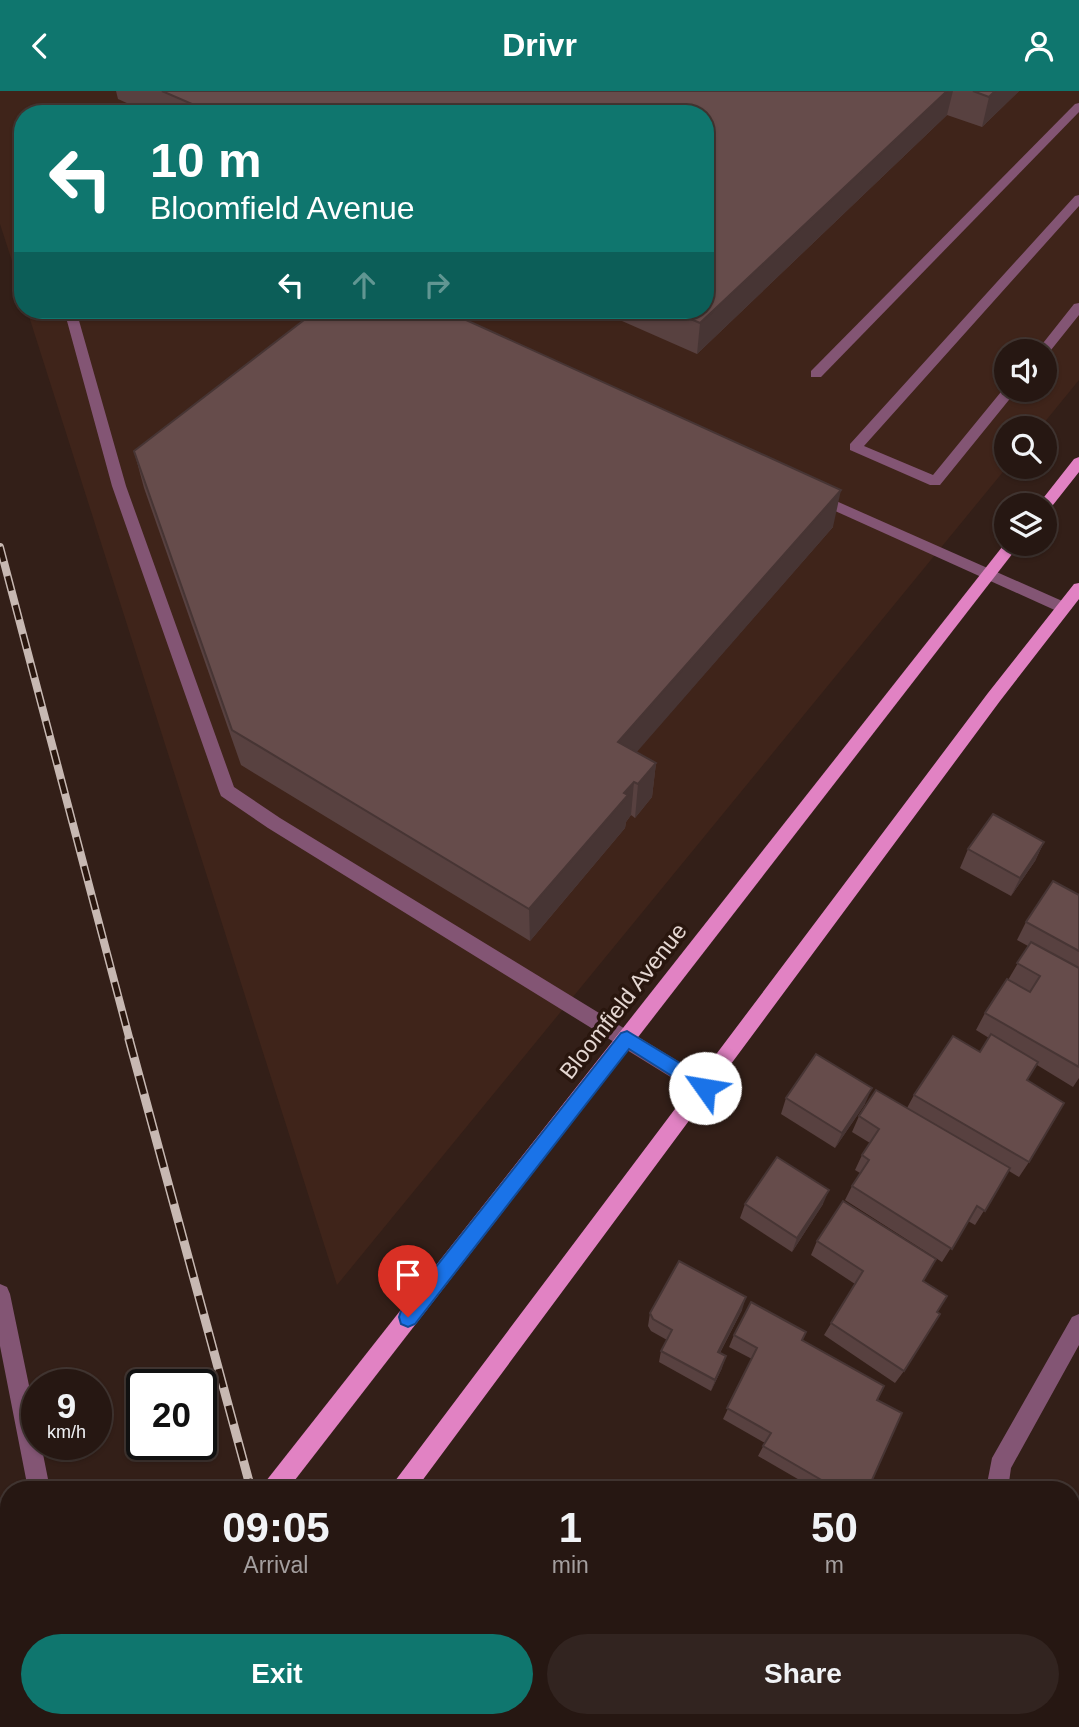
<!DOCTYPE html>
<html lang="en">
<head>
<meta charset="utf-8">
<style>
  :root { --surface:#261712; --page:#322420; --text:#f1f3f6; --muted:#a49f9f; --line:#423632; --accent:#0f766e }
  body { margin:0; font-family:Arial,sans-serif; background:var(--page); color:var(--text); height:100vh; display:flex; flex-direction:column; font-size:26px; white-space:nowrap }
  * { box-sizing:border-box; margin:0 }
  p { font-size:23px; color:var(--muted) }
  .icon { flex:none; width:38px; height:38px; fill:none; stroke:currentColor; stroke-width:2; stroke-linecap:round; stroke-linejoin:round }
  .map { position:relative; flex:1; overflow:hidden }
  .panel { position:absolute; left:0px; top:1390px; width:1080px; height:247px; display:flex; flex-direction:column; background:var(--surface); border-radius:28px 28px 0 0; box-shadow:0 2px 5px #0004,0 0 0 2px var(--line) }
  .panel>* { flex:none }
  .banner { position:absolute; left:14px; top:14px; width:700px; height:214px; border-radius:28px; box-shadow:0 2px 5px #0004,0 0 0 2px var(--line); background:#0f766e; color:#fff; overflow:hidden }
  .fabs { position:absolute; left:994px; top:248px; display:grid; gap:14px }
  .fabs a { display:grid; place-items:center; width:63px; height:63px; border-radius:50%; background:var(--surface); box-shadow:0 2px 5px #0004,0 0 0 2px var(--line); font-size:35px }
  .speed { position:absolute; left:21px; top:1278px; display:flex; gap:14px; font-size:35px; font-weight:700; text-align:center }
  .speed>* { display:grid; place-content:center; width:91px; height:91px; border-radius:50%; background:var(--surface); box-shadow:0 2px 5px #0004,0 0 0 2px var(--line); line-height:1 }
  .speed small { font-size:18px; font-weight:400 }
  .speed .limit { border:4px solid #111; border-radius:10px; background:#fff; color:#111 }
  .pin { position:absolute; display:grid; place-items:center; width:60px; height:60px; color:#fff; margin:-72px -30px; border-radius:50% 50% 50% 0; rotate:-45deg; box-shadow:0 0 7px #0007 }
  .pin .icon { rotate:45deg }
  .me { position:absolute; width:77px; margin:-38px; rotate:302deg; stroke-linejoin:round; filter:drop-shadow(0 0 5px #0008) }
  .turn { display:flex; align-items:center; gap:24px; height:147px; padding:0 21px; font-size:32px }
  .turn .icon { width:91px; height:91px; stroke-width:2.5 }
  .turn b { display:block; font-size:49px; line-height:60px }
  .lanes { display:flex; align-items:center; height:66px; padding:0 21px; background:#0003; justify-content:center; gap:35px; direction:ltr }
  .lanes .off { opacity:.35 }
  .eta { display:flex; justify-content:space-evenly; align-items:center; height:119px; text-align:center }
  .eta b { font-size:42px; font-weight:800; line-height:49px }
  .primary-button { display:flex; gap:14px; margin-top:auto; padding:14px 21px }
  .primary-button a { flex:1; height:80px; border-radius:42px; background:var(--accent); color:#fff; font-size:28px; font-weight:800; line-height:80px; text-align:center }
  .primary-button a+a { background:var(--page); color:var(--text) }
  header { display:flex; justify-content:space-between; align-items:center; height:91px; padding:0 21px; background:var(--accent); color:#fff; font-size:32px; font-weight:800 }
  .map>svg:first-child { display:block }
  .built { fill:#3f241a; fill-rule:evenodd }
  .lines { fill:none; stroke-linecap:round; stroke-linejoin:round }
  .minor { fill:#835574; fill-rule:evenodd }
  .major { fill:#e182c3; fill-rule:evenodd }
  .rail-far1-casing { stroke:#c7b8b2; stroke-width:8 }
  .rail-casing { stroke:#c7b8b2; stroke-width:9 }
  .rail-far1 { stroke:#29160e; stroke-width:5; stroke-dasharray:15; stroke-linecap:butt }
  .rail { stroke:#29160e; stroke-width:6; stroke-dasharray:19; stroke-linecap:butt }
  .wall { fill:#584140 }
  .shaded-wall { fill:#473534 }
  .building { fill:#664c4b; stroke:#473534; stroke-width:2 }
  .route { fill:#1a73e8; stroke:#114b97; stroke-width:2 }
  .labels { text-anchor:middle; dominant-baseline:central; stroke-width:7; stroke-linejoin:round; paint-order:stroke }
  .street-label { font-size:23px; fill:#e5d7d2; stroke:#29160e }
</style>
</head>
<body>
<header><svg class="icon" aria-label="back" viewBox="0 0 24 24"><path d="M15 5l-7 7 7 7"/></svg>Drivr<svg class="icon" aria-label="person" viewBox="0 0 24 24"><circle cx="12" cy="8" r="4"/><path d="M4 21q1-7 8-7t8 7"/></svg></header>
<div class="map">
<svg width="1079" height="1636" viewBox="0 0 1079 1636">
  <rect width="100%" height="100%" fill="#331f18"/>
  <path class="built" d="M0,0H1079V289L1039,338H1006L1007,376L337,1194L27,219H705V23H23V204L0,133ZM1006,261H1045V299H1006Z"/>
  <g class="lines">
    <g class="minor">
      <polygon points="1079,12 1079,21 821,286 811,286 811,280 1075,13"/>
      <polygon points="1079,104 1079,115 864,355 933,384 1005,296 1006,299 1017,299 940,394 930,394 850,359 850,353 1075,105"/>
      <polygon points="1079,212 1079,224 1047,264 1045,261 1036,261 1074,213"/>
      <polygon points="64,219 76,219 126,395 234,696 280,727 712,991 714,997 712,1003 705,1006 698,1003 268,737 221,705 219,700 112,395"/>
      <polygon points="818,402 1069,513 1072,517 1064,523 1059,521 813,410 811,407"/>
      <polygon points="0,1193 7,1196 10,1203 37,1333 37,1353 41,1353 50,1398 28,1398 0,1255"/>
      <polygon points="1079,1223 1079,1254 1011,1377 1008,1398 986,1398 992,1367 1072,1226"/>
      <polygon points="102,1628 128,1628 132,1636 105,1636"/>
      <polygon points="954,1628 978,1628 979,1636 955,1636"/>
    </g>
    <g class="major">
      <polygon points="1079,366 1079,381 1049,419 1045,420 1045,415 1037,415 1074,368"/>
      <polygon points="1006,451 1020,453 288,1398 263,1398 266,1390"/>
      <polygon points="1079,492 1079,508 1000,610 416,1398 392,1398 395,1390 988,602 1074,493"/>
      <polygon points="69,1628 96,1628 93,1636 65,1636"/>
      <polygon points="216,1628 242,1628 239,1636 212,1636"/>
    </g>
    <defs>
      <polyline id="rail-far1" points="0,456 130,950"/>
      <g id="rail">
        <polyline points="129,948 251,1398"/>
        <polyline points="314,1628 316,1636"/>
      </g>
    </defs>
    <use href="#rail-far1" class="rail-far1-casing"/>
    <use href="#rail" class="rail-casing"/>
    <use href="#rail-far1" class="rail-far1"/>
    <use href="#rail" class="rail"/>
  </g>
  <g class="wall">
    <polygon points="116,0 1019,0 982,36 947,24 697,263 597,219 705,219 705,23 151,23 118,8"/>
    <polygon points="134,360 833,436 636,661 656,672 652,706 635,727 631,724 626,731 625,737 530,850 241,674 144,397"/>
    <polygon points="1044,751 1035,770 1011,805 960,777 968,758"/>
    <polygon points="1079,804 1079,987 1073,996 1037,974 1027,989 1029,1071 1019,1086 1009,1080 975,1134 968,1130 942,1171 845,1109 852,1095 860,1082 855,1079 862,1064 870,1052 852,1041 859,1025 907,1017 914,1004 980,961 989,947 976,939 985,922 1008,889 1028,855 1017,849 1026,831"/>
    <polygon points="786,1007 865,1013 835,1057 781,1023"/>
    <polygon points="745,1113 823,1113 792,1161 740,1127"/>
    <polygon points="817,1150 923,1190 937,1221 904,1280 895,1292 824,1244 855,1193 811,1164"/>
    <polygon points="742,1219 720,1262 722,1277 711,1300 659,1271 661,1260 667,1249 651,1240 648,1235 650,1222"/>
    <polygon points="734,1244 802,1249 877,1309 868,1398 815,1398 758,1365 765,1352 723,1328 752,1268 729,1256"/>
    <polygon points="516,1628 562,1628 560,1634 547,1629 546,1636 533,1636 517,1631"/>
    <polygon points="649,1628 765,1628 765,1629 809,1636 648,1636"/>
  </g>
  <g class="shaded-wall">
    <polygon points="947,0 953,0 947,24 697,263 700,232"/>
    <polygon points="995,0 1019,0 982,36 989,6"/>
    <polygon points="841,399 833,436 615,686 618,651"/>
    <polygon points="656,672 652,706 635,727 638,693"/>
    <polygon points="634,691 631,724 626,731 625,737 530,850 529,818"/>
    <polygon points="1044,751 1035,770 1011,805 1020,787"/>
    <polygon points="872,997 865,1013 835,1057 842,1042"/>
    <polygon points="829,1099 823,1113 792,1161 797,1147"/>
    <polygon points="746,1206 742,1219 714,1273 718,1261"/>
    <polygon points="726,1265 722,1277 711,1300 715,1289"/>
  </g>
  <g class="building">
    <polygon points="162,0 947,0 700,232 670,219 705,219 705,23 215,23"/>
    <polygon points="973,0 995,0 989,6"/>
    <polygon points="23,176 23,199 16,178"/>
    <polygon points="317,219 444,219 841,399 618,651 656,672 638,693 634,691 624,702 628,704 529,818 232,639 134,360"/>
    <polygon points="993,723 1044,751 1020,787 968,758"/>
    <polygon points="1053,790 1079,804 1079,860 1026,831"/>
    <polygon points="1031,851 1079,877 1079,976 985,922 1007,888 1030,901 1040,885 1017,872"/>
    <polygon points="991,943 1038,971 1027,989 1064,1012 1029,1071 914,1004 953,945 980,961"/>
    <polygon points="816,963 872,997 842,1042 786,1007"/>
    <polygon points="876,999 1010,1077 985,1120 977,1115 952,1158 852,1095 869,1069 862,1064 879,1038 859,1025"/>
    <polygon points="777,1066 829,1099 797,1147 745,1113"/>
    <polygon points="843,1110 936,1168 923,1190 947,1205 937,1221 940,1223 904,1280 831,1232 863,1180 817,1150"/>
    <polygon points="679,1170 746,1206 718,1261 726,1265 715,1289 661,1260 672,1239 653,1228 650,1222"/>
    <polygon points="751,1211 806,1241 802,1249 884,1295 877,1309 902,1322 868,1398 837,1398 763,1355 771,1342 727,1317 757,1257 734,1244"/>
    <polygon points="546,1395 558,1398 545,1398"/>
    <polygon points="522,1628 547,1628 545,1635"/>
    <polygon points="651,1628 765,1628 765,1629 809,1636 650,1636"/>
  </g>
  <polygon class="route" points="627,940 711,991 714,997 711,1002 705,1004 699,1002 629,958 415,1233 408,1236 401,1233 399,1226 401,1220 621,942"/>
  <g class="labels">
    <g class="street-label">
      <text transform="translate(623 910) rotate(-52)">Bloomfield Avenue</text>
    </g>
  </g>
</svg>
<div class="fabs">
<a><svg class="icon" aria-label="sound" viewBox="0 0 24 24"><path d="M4 9h4l5-4v14l-5-4H4zM17 9q2 3 0 6"/></svg></a>
<a><svg class="icon" aria-label="search" viewBox="0 0 24 24"><circle cx="10" cy="10" r="6"/><path d="M15 15l6 6"/></svg></a>
<a><svg class="icon" aria-label="layers" viewBox="0 0 24 24"><path d="M12 4l9 5-9 5-9-5zM3 14l9 5 9-5"/></svg></a>
</div>
<div class="speed"><div>9<small>km/h</small></div><div class="limit">20</div></div>
<div class="pin" style="left:408px;top:1226px;background:#d93025"><svg class="icon" aria-label="arrive" viewBox="0 0 24 24"><path d="M6 21V4h12l-3 4 3 4H6"/></svg></div>
<svg class="me" style="left:705px;top:997px" viewBox="-20 -20 40 40"><circle r="19" fill="#fff"/><path d="M0-13L10 11 0 6-10 11z" fill="#1a73e8"/></svg>
<div class="banner">
<div class="turn"><svg class="icon" aria-label="left" viewBox="0 0 24 24"><path d="M17 20v-9H6M10 6l-5 5 5 5"/></svg><div><b>10 m</b>Bloomfield Avenue</div></div>
<div class="lanes"><svg class="icon" aria-label="left" viewBox="0 0 24 24"><path d="M17 20v-9H6M10 6l-5 5 5 5"/></svg><svg class="icon off" aria-label="ahead" viewBox="0 0 24 24"><path d="M12 20V5M6 11l6-6 6 6"/></svg><svg class="icon off" aria-label="right" viewBox="0 0 24 24"><path d="M7 20v-9h11M14 6l5 5-5 5"/></svg></div>
</div>
<section class="panel">
<div class="eta">
<div><b>09:05</b><p>Arrival</p></div>
<div><b>1</b><p>min</p></div>
<div><b>50</b><p>m</p></div>
</div>
<div class="primary-button"><a>Exit</a><a>Share</a></div>
</section>
</div>
</body>
</html>
